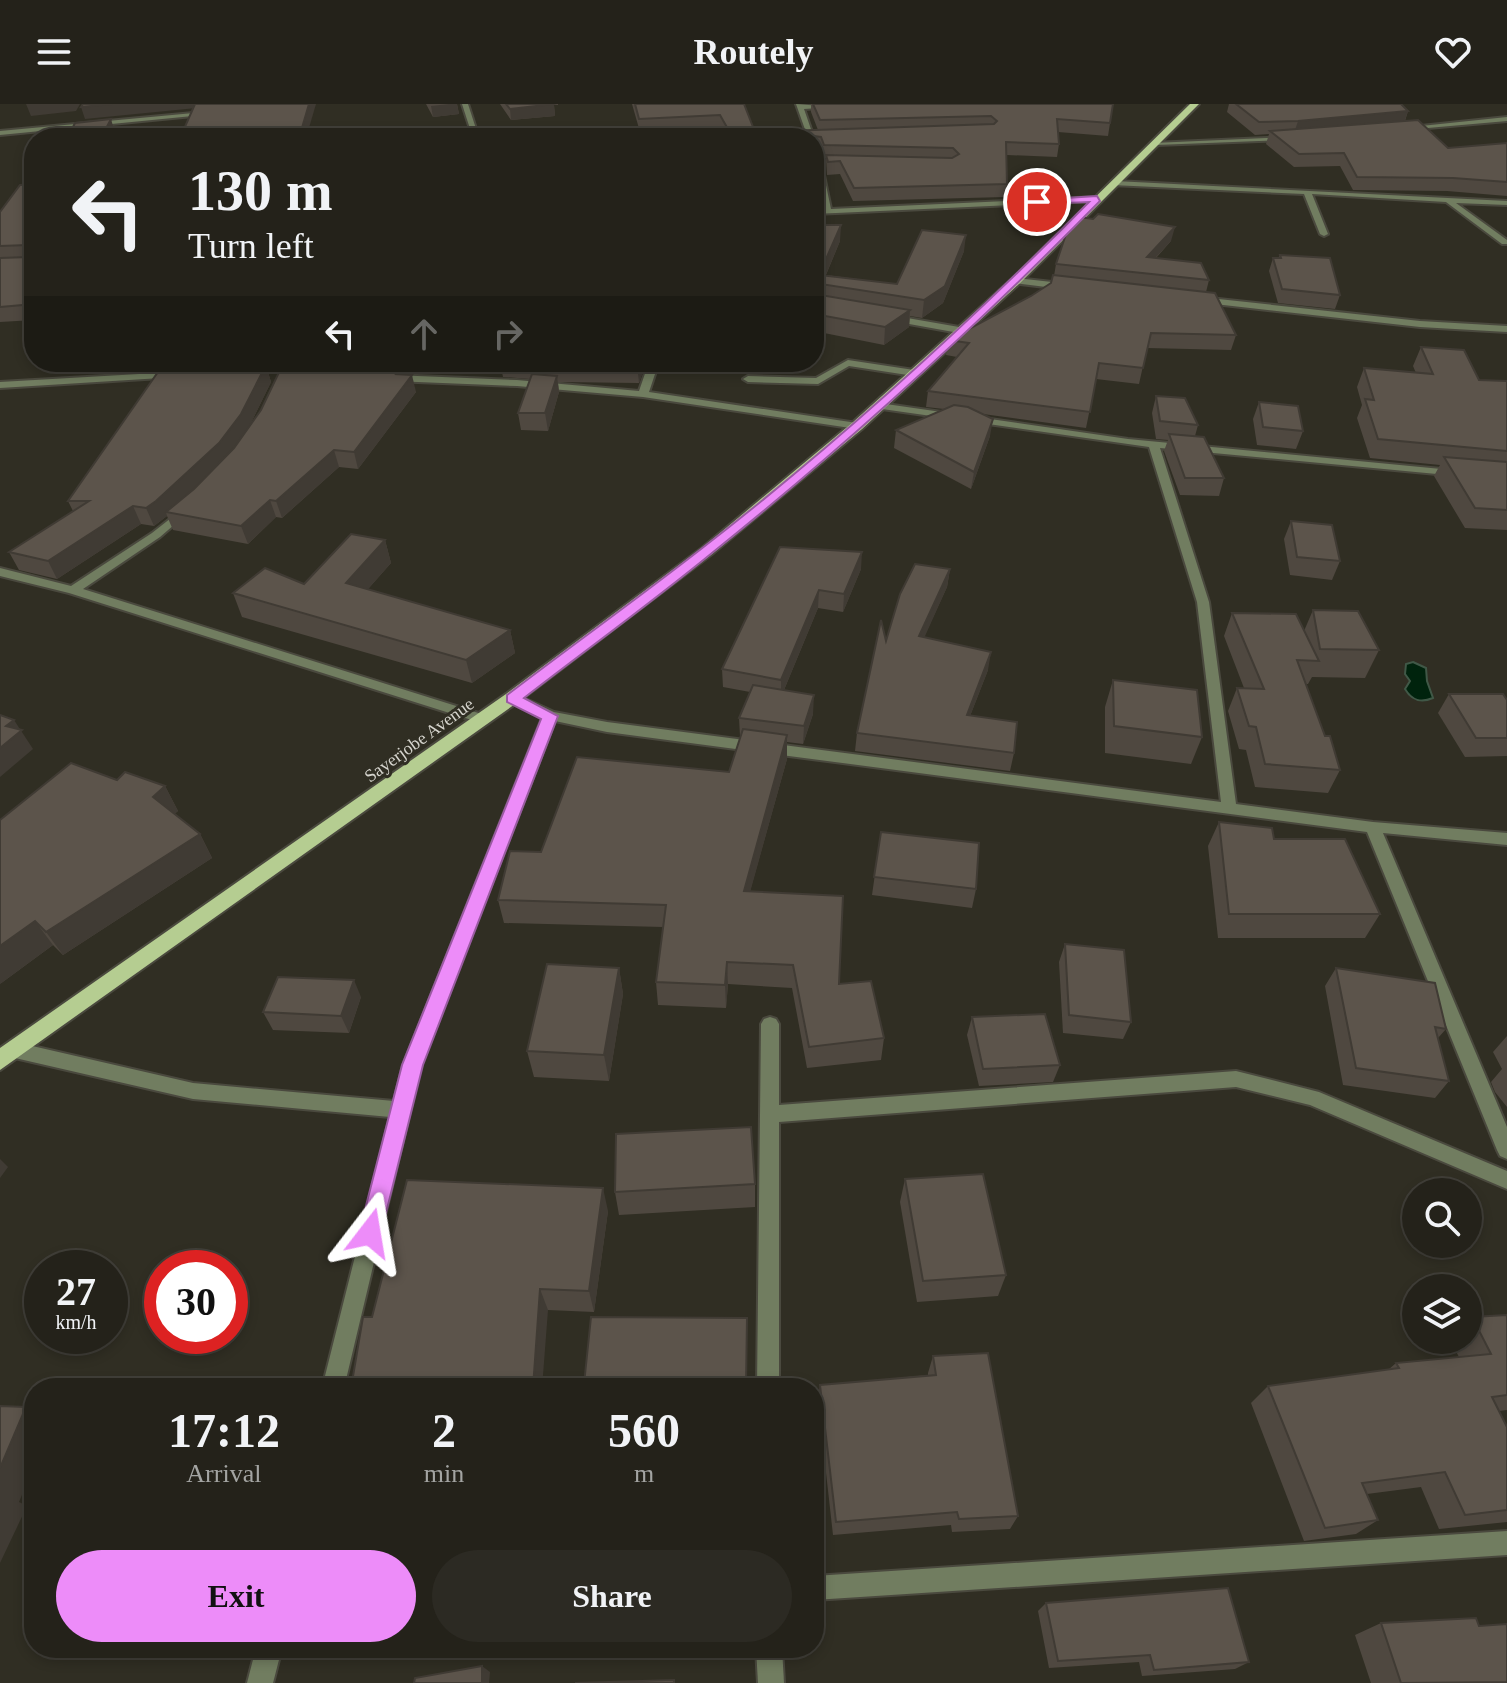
<!DOCTYPE html>
<html lang="en">
<head>
<meta charset="utf-8">
<style>
  :root { --surface:#24221a; --page:#2c2a23; --text:#f1f3f6; --muted:#a3a4a2; --line:#413f39; --accent:#ed8cf9 }
  body { margin:0; font-family:Georgia,serif; background:var(--page); color:var(--text); height:100vh; display:flex; flex-direction:column; font-size:30px; white-space:nowrap }
  * { box-sizing:border-box; margin:0 }
  p { font-size:26px; color:var(--muted) }
  .icon { flex:none; width:44px; height:44px; fill:none; stroke:currentColor; stroke-width:2; stroke-linecap:round; stroke-linejoin:round }
  .map { position:relative; flex:1; overflow:hidden }
  .side { position:absolute; left:24px; top:1274px; width:800px; height:280px; display:flex; flex-direction:column; background:var(--surface); border-radius:32px; box-shadow:0 4px 12px #0003,0 0 0 2px var(--line) }
  .side>* { flex:none }
  .hud { position:absolute; left:24px; top:24px; width:800px; height:244px; border-radius:32px; box-shadow:0 4px 12px #0003,0 0 0 2px var(--line); background:#24221a; color:var(--text); overflow:hidden }
  .fabs { position:absolute; left:1402px; top:1074px; display:grid; gap:16px }
  .fabs a { display:grid; place-items:center; width:80px; height:80px; border-radius:50%; background:var(--surface); box-shadow:0 4px 12px #0003,0 0 0 2px var(--line); font-size:40px }
  .speed { position:absolute; left:24px; top:1146px; display:flex; gap:16px; font-size:40px; font-weight:700; text-align:center }
  .speed>* { display:grid; place-content:center; width:104px; height:104px; border-radius:50%; background:var(--surface); box-shadow:0 4px 12px #0003,0 0 0 2px var(--line); line-height:1 }
  .speed small { font-size:20px; font-weight:400 }
  .speed .limit { border:12px solid #d22; background:#fff; color:#111 }
  .pin { position:absolute; display:grid; place-items:center; width:68px; height:68px; color:#fff; margin:-34px; border:4px solid #fff; border-radius:50%; box-shadow:0 2px 8px #0007 }
  .me { position:absolute; width:88px; margin:-44px; rotate:14deg; stroke-linejoin:round; filter:drop-shadow(0 0 6px #0008) }
  .turn { display:flex; align-items:center; gap:28px; height:168px; padding:0 32px; font-size:36px }
  .turn .icon { width:104px; height:104px; stroke-width:2.5 }
  .turn b { display:block; font-size:56px; line-height:68px }
  .lanes { display:flex; align-items:center; height:76px; padding:0 32px; background:#0003; justify-content:center; gap:40px; direction:ltr }
  .lanes .off { opacity:.35 }
  .eta { display:flex; justify-content:space-evenly; align-items:center; height:136px; text-align:center }
  .eta b { font-size:48px; font-weight:700; line-height:56px }
  .action { display:flex; gap:16px; margin-top:auto; padding:16px 32px }
  .action a { flex:1; height:92px; border-radius:48px; background:var(--accent); color:#111; font-size:32px; font-weight:700; line-height:92px; text-align:center }
  .action a+a { background:var(--page); color:var(--text) }
  header { display:flex; justify-content:space-between; align-items:center; height:104px; padding:0 32px; background:var(--surface); font-size:36px; font-weight:700 }
  .map>svg:first-child { display:block }
  .water { fill:#00230d; stroke:#405847; stroke-width:2 }
  .lines { fill:none; stroke-linecap:round; stroke-linejoin:round }
  .minor-casing { stroke:#4a493e; stroke-width:4 }
  .primary-casing { stroke:#4a493e; stroke-width:4 }
  .minor { fill:#717d60; fill-rule:evenodd }
  .primary { fill:#b5cd91; fill-rule:evenodd }
  .wall { fill:#4f4840; fill-rule:evenodd }
  .shaded-wall { fill:#403b34 }
  .building { fill:#5c544b; stroke:#403b34; stroke-width:2 }
  .route { fill:#ed8cf9; stroke:#9a5ba2; stroke-width:2 }
  .labels { text-anchor:middle; dominant-baseline:central; stroke-width:6; stroke-linejoin:round; paint-order:stroke }
  .far-street-label { font-size:18px; fill:#d5d4cd; stroke:#302e23 }
</style>
</head>
<body>
<header><svg class="icon" aria-label="menu" viewBox="0 0 24 24"><path d="M4 6h16M4 12h16M4 18h16"/></svg>Routely<svg class="icon" aria-label="heart" viewBox="0 0 24 24"><path d="M12 20l-8-8c-3-5 5-10 8-4 3-6 11-1 8 4z"/></svg></header>
<div class="map">
<svg width="1507" height="1579" viewBox="0 0 1507 1579">
  <rect width="100%" height="100%" fill="#302e23"/>
  <path class="water" d="M1413,558L1426,564L1427,577L1433,594C1421,599 1412,597 1405,585L1410,577L1405,570L1406,560Z"/>
  <g class="lines">
    <defs>
      <g id="minor">
        <polygon points="462,0 468,0 479,34 473,34"/>
        <polygon points="796,0 834,3 804,5 814,34 814,35 808,34"/>
        <polygon points="215,7 213,10 0,31 0,27"/>
        <polygon points="1507,13 1507,17 1405,26 1402,24"/>
        <polygon points="1288,33 1286,36 1156,41 1153,39"/>
        <polygon points="814,41 818,43 831,105 1097,93 1101,95 1097,97 814,110 814,106 824,105 814,59"/>
        <polygon points="1115,77 1507,97 1507,101 1456,99 1507,136 1507,140 1502,140 1446,98 1312,90 1328,130 1324,132 1320,130 1304,90 1112,81"/>
        <polygon points="1016,174 1070,180 1074,183 1070,186 1013,179 1012,177"/>
        <polygon points="1200,193 1420,217 1507,222 1507,228 1420,223 1197,198 1197,194"/>
        <polygon points="890,211 959,223 964,226 959,229 887,216 887,212"/>
        <polygon points="848,256 914,266 919,269 914,272 849,262 818,280 748,278 743,275 748,272 816,274"/>
        <polygon points="649,258 659,258 649,288 857,319 862,322 857,325 643,293 517,282 393,277 388,274 393,271 517,276 639,287"/>
        <polygon points="174,268 179,271 177,273 0,284 0,278"/>
        <polygon points="879,299 1128,335 1462,367 1462,371 1458,372 1160,344 1209,498 1236,700 1373,718 1507,729 1507,741 1383,729 1507,1023 1507,1055 1500,1052 1497,1046 1367,728 607,628 555,617 421,961 344,1284 322,1284 390,1013 193,995 15,954 9,951 6,946 9,941 15,938 193,979 394,997 403,961 542,614 507,597 507,591 517,591 554,608 607,618 1221,698 1197,498 1149,343 875,304 875,300"/>
        <polygon points="185,403 191,406 189,408 160,433 83,485 488,612 490,615 488,618 478,618 69,489 0,472 0,464 71,482 152,429"/>
        <polygon points="770,913 776,915 779,920 779,1001 1236,967 1319,988 1507,1067 1507,1085 1310,1001 1236,983 779,1018 779,1284 757,1284 761,920 764,915"/>
        <polygon points="1507,1427 1507,1451 814,1496 814,1472"/>
        <polygon points="256,1544 282,1544 273,1579 247,1579"/>
        <polygon points="756,1544 782,1544 784,1579 758,1579"/>
      </g>
      <polygon id="primary" points="1190,0 1199,0 1020,179 862,325 712,450 518,598 0,966 0,944 506,590 702,444 852,319 1012,175"/>
    </defs>
    <use href="#minor" class="minor-casing"/>
    <use href="#primary" class="primary-casing"/>
    <use href="#minor" class="minor"/>
    <use href="#primary" class="primary"/>
  </g>
  <g class="wall">
    <polygon points="426,0 457,0 459,10 433,13"/>
    <polygon points="500,0 558,0 558,1 554,1 555,12 511,16"/>
    <polygon points="632,0 744,0 755,28 818,26 811,8 811,0 1113,0 1108,32 1058,28 1059,40 1057,53 1007,51 1007,80 1005,93 853,97 840,70 827,71 826,54 823,54 821,46 814,45 814,34 726,34 721,24 640,28"/>
    <polygon points="1229,0 1401,0 1408,7 1405,17 1448,44 1507,39 1507,92 1447,87 1353,86 1340,62 1294,63 1266,40 1269,30 1255,31 1227,8"/>
    <polygon points="34,80 34,216 0,218 0,108"/>
    <polygon points="814,121 840,137 826,171 897,180 964,147 943,199 922,214 910,212 909,223 884,241 814,227"/>
    <polygon points="1171,137 1156,154 1209,176 1206,188 1236,231 1231,246 1147,244 1139,280 1096,275 1086,324 983,310 990,332 971,385 894,344 896,326 944,305 926,303 928,287 957,253 946,251 948,236 1031,192 1051,179 1054,172 1056,160"/>
    <polygon points="1280,151 1340,191 1335,205 1278,199 1269,167 1273,154 1278,154"/>
    <polygon points="1421,243 1479,276 1507,277 1507,426 1465,424 1434,372 1440,361 1370,354 1357,314 1362,301 1357,283 1364,264 1416,269 1413,262"/>
    <path d="M185,258H413L408,270L400,269L416,288L358,365L339,363L282,414L276,413L248,440L173,426L167,412L154,422L141,420L57,475L19,466L9,448L73,407L68,397L173,268L186,262ZM281,264L261,306L249,323L271,278L267,265Z"/>
    <polygon points="498,258 644,258 645,261 639,279 558,278 559,288 548,327 521,326 518,309 530,275 503,273 502,268 500,268"/>
    <polygon points="1156,292 1198,321 1195,332 1224,374 1219,392 1180,391 1164,347 1168,336 1156,335 1152,309"/>
    <polygon points="1259,298 1303,327 1296,345 1257,341 1253,315"/>
    <polygon points="1291,417 1340,457 1332,476 1290,471 1284,435"/>
    <polygon points="385,436 391,459 368,485 510,526 515,549 472,579 242,513 233,489 304,480"/>
    <polygon points="780,443 861,465 843,508 818,504 784,586 813,610 803,640 787,638 787,655 750,787 839,880 884,934 881,956 807,964 792,884 728,880 726,904 658,901 656,878 663,823 504,819 498,796 541,748 729,668 741,632 740,632 739,614 750,588 723,583 722,565"/>
    <polygon points="950,465 947,483 924,533 988,566 970,612 1014,649 1010,667 855,647 857,629 886,537"/>
    <polygon points="1313,506 1379,546 1365,574 1312,573 1308,580 1306,580 1325,632 1340,666 1328,689 1255,683 1246,646 1239,645 1228,607 1237,584 1244,584 1224,532 1232,509 1304,527"/>
    <polygon points="1113,576 1202,633 1191,660 1105,649 1105,603"/>
    <polygon points="1449,590 1507,596 1507,652 1465,653 1438,609"/>
    <polygon points="117,676 165,682 178,707 174,710 200,730 212,754 63,851 53,841 0,880"/>
    <polygon points="1219,718 1274,735 1380,810 1365,834 1218,834 1208,742"/>
    <polygon points="881,728 976,785 972,804 872,791"/>
    <polygon points="1065,840 1131,918 1123,935 1063,929 1059,858"/>
    <polygon points="619,864 623,890 609,977 534,973 527,947"/>
    <polygon points="1336,864 1446,925 1438,934 1449,977 1435,994 1343,981 1325,882"/>
    <polygon points="361,893 349,929 273,926 263,908"/>
    <polygon points="972,913 1060,961 1053,978 979,982 967,931"/>
    <polygon points="1507,932 1507,1003 1495,988 1491,978 1502,965 1493,948"/>
    <polygon points="905,1075 1006,1171 998,1192 917,1198 900,1098"/>
    <polygon points="755,1080 755,1103 619,1111 615,1088"/>
    <polygon points="608,1107 594,1208 548,1206 372,1213"/>
    <polygon points="1507,1211 1507,1306 1499,1307 1507,1323 1507,1418 1439,1425 1421,1383 1367,1390 1378,1416 1356,1430 1304,1437 1251,1299 1268,1282 1388,1266 1396,1259 1459,1253 1450,1236 1468,1236 1468,1217 1472,1213"/>
    <polygon points="747,1214 747,1284 585,1284 584,1280"/>
    <polygon points="933,1252 1018,1412 1010,1425 952,1428 951,1421 833,1431 818,1297 820,1281 928,1271 928,1269"/>
    <polygon points="1046,1499 1249,1558 1235,1565 1142,1572 1139,1558 1049,1564 1038,1507"/>
    <polygon points="1381,1519 1479,1522 1507,1520 1507,1579 1371,1579 1355,1531"/>
  </g>
  <g class="shaded-wall">
    <polygon points="26,0 80,0 76,7 31,12"/>
    <polygon points="112,0 237,0 85,15 81,3"/>
    <polygon points="309,0 316,0 306,34 299,34"/>
    <polygon points="449,0 457,0 459,10 433,13 431,2"/>
    <polygon points="548,0 558,0 554,1 555,12 511,16 510,5"/>
    <polygon points="1408,7 1404,19 1294,29 1298,17"/>
    <polygon points="111,15 113,22 107,34 101,34"/>
    <polygon points="841,121 840,137 822,180 819,171"/>
    <polygon points="1175,123 1171,137 1143,167 1147,153"/>
    <polygon points="966,131 964,147 943,199 922,214 924,196"/>
    <polygon points="910,206 909,223 884,241 885,223"/>
    <polygon points="405,258 413,258 408,270"/>
    <polygon points="638,258 644,258 645,261 639,279 637,261"/>
    <polygon points="266,261 271,278 247,327 225,357 170,409 166,408 167,412 154,422 146,404"/>
    <polygon points="412,271 416,288 358,365 354,348"/>
    <polygon points="557,272 559,288 548,327 545,309"/>
    <polygon points="993,315 990,332 971,385 974,368"/>
    <polygon points="334,346 339,363 282,414 276,397"/>
    <polygon points="270,396 276,413 248,440 241,422"/>
    <polygon points="133,402 141,420 57,475 48,457"/>
    <polygon points="385,436 391,459 353,502 346,479"/>
    <polygon points="862,448 861,465 843,508 844,490"/>
    <polygon points="950,465 947,483 917,550 919,532"/>
    <polygon points="819,486 818,504 781,593 781,576"/>
    <polygon points="510,526 515,549 472,579 466,556"/>
    <polygon points="991,548 988,566 963,630 967,611"/>
    <polygon points="814,591 813,610 803,640 804,622"/>
    <polygon points="14,616 33,645 0,673 0,644 6,622"/>
    <polygon points="787,631 787,655 744,810 744,787"/>
    <polygon points="165,682 178,707 166,718 153,693"/>
    <polygon points="200,730 212,754 63,851 46,828"/>
    <polygon points="35,817 53,841 0,880 0,842"/>
    <polygon points="727,858 728,880 726,904 725,881"/>
    <polygon points="619,864 623,890 609,977 604,951"/>
    <polygon points="354,876 361,893 349,929 341,912"/>
    <polygon points="0,1055 8,1063 0,1074"/>
    <polygon points="603,1084 608,1107 594,1208 589,1187"/>
    <polygon points="540,1185 548,1206 542,1284 533,1284"/>
    <polygon points="26,1303 34,1308 34,1362 19,1398 27,1402 0,1459 0,1364"/>
    <polygon points="482,1562 490,1568 489,1579 482,1579"/>
  </g>
  <g class="building">
    <polygon points="83,0 112,0 81,3"/>
    <polygon points="195,0 309,0 299,34 180,34"/>
    <polygon points="506,0 554,0 510,5"/>
    <polygon points="635,0 744,0 755,28 994,20 997,17 991,12 820,16 813,0 1113,0 1110,19 1057,15 1059,40 1006,38 1007,80 854,84 840,57 828,58 826,51 952,54 959,50 953,44 824,41 821,33 814,32 813,34 733,34 720,11 639,15"/>
    <polygon points="1236,0 1401,0 1408,7 1298,17 1259,18"/>
    <polygon points="111,15 101,34 70,34 77,23 73,23 75,19"/>
    <polygon points="1418,16 1448,44 1507,39 1507,78 1453,74 1357,73 1344,49 1299,50 1270,27"/>
    <polygon points="34,80 34,200 0,203 0,154 28,153 31,144 28,141 0,142 0,108 20,81"/>
    <polygon points="1098,110 1175,123 1147,153 1201,159 1209,176 1056,160 1068,124 1079,113 1093,115"/>
    <polygon points="814,121 841,121 819,171 897,180 922,126 966,131 945,182 924,196 814,179"/>
    <polygon points="1280,151 1330,154 1340,191 1282,185 1273,154 1281,154"/>
    <polygon points="1053,171 1215,189 1236,231 1151,229 1143,264 1099,259 1090,308 928,287 969,239 948,236 1031,192 1051,179"/>
    <polygon points="814,189 814,190 910,206 885,223 814,210"/>
    <polygon points="1421,243 1464,246 1479,276 1507,277 1507,347 1378,335 1365,295 1374,296 1364,264 1433,270"/>
    <polygon points="536,258 638,258 637,261 560,260"/>
    <polygon points="266,261 241,310 219,339 156,397 146,404 133,402 48,457 9,448 89,397 68,397 158,268 173,268 176,262"/>
    <polygon points="282,262 399,264 396,270 412,271 354,348 334,346 276,397 270,396 241,422 166,408 194,385 234,344 261,306"/>
    <polygon points="532,270 557,272 545,309 518,309"/>
    <polygon points="1156,292 1185,294 1198,321 1160,317"/>
    <polygon points="1259,298 1298,302 1303,327 1263,323"/>
    <polygon points="954,301 968,303 993,315 974,368 896,326"/>
    <polygon points="1169,330 1204,333 1224,374 1185,374"/>
    <polygon points="1444,353 1507,358 1507,406 1475,404"/>
    <polygon points="1291,417 1332,421 1340,457 1297,453"/>
    <polygon points="351,430 385,436 346,479 510,526 466,556 233,489 265,464 304,480"/>
    <polygon points="780,443 862,448 844,490 819,486 781,576 722,565"/>
    <polygon points="915,460 950,465 919,532 991,548 967,611 1017,618 1014,649 857,629 881,516 886,537 900,490"/>
    <polygon points="1313,506 1358,507 1379,546 1320,545"/>
    <polygon points="1232,509 1296,510 1319,557 1297,556 1325,632 1330,632 1340,666 1265,660 1256,623 1249,622 1237,584 1264,585"/>
    <polygon points="1113,576 1197,586 1202,633 1114,622"/>
    <polygon points="753,581 814,591 804,622 739,614"/>
    <polygon points="1449,590 1503,590 1507,596 1507,634 1476,634"/>
    <polygon points="0,611 14,616 6,622 22,626 0,644"/>
    <polygon points="743,625 787,631 744,787 843,792 839,880 871,877 884,934 809,943 793,861 727,858 725,881 656,878 666,801 498,796 510,747 541,748 577,653 729,668"/>
    <polygon points="71,659 117,676 125,668 165,682 153,693 200,730 46,828 35,817 0,842 0,716"/>
    <polygon points="1219,718 1272,724 1274,735 1345,735 1380,810 1229,810"/>
    <polygon points="881,728 979,739 976,785 874,773"/>
    <polygon points="1065,840 1124,846 1131,918 1069,911"/>
    <polygon points="547,860 619,864 604,951 527,947"/>
    <polygon points="1336,864 1435,879 1446,925 1435,923 1449,977 1356,964"/>
    <polygon points="278,873 354,876 341,912 263,908"/>
    <polygon points="1045,910 1060,961 983,965 972,913"/>
    <polygon points="751,1023 755,1080 615,1088 616,1030"/>
    <polygon points="983,1070 1006,1171 923,1177 905,1075"/>
    <polygon points="407,1076 603,1084 589,1187 540,1185 533,1284 351,1284 363,1213 372,1213"/>
    <polygon points="1507,1211 1507,1291 1492,1293 1507,1323 1507,1406 1465,1411 1445,1368 1362,1379 1378,1416 1325,1424 1268,1282 1399,1264 1396,1259 1491,1250 1472,1213"/>
    <polygon points="591,1213 747,1214 746,1282 716,1281 716,1284 604,1284 604,1281 584,1280"/>
    <polygon points="988,1249 1018,1412 959,1415 957,1408 836,1418 820,1281 936,1271 933,1252"/>
    <polygon points="0,1302 26,1303 0,1364"/>
    <polygon points="1228,1484 1249,1558 1154,1566 1150,1551 1058,1557 1046,1499"/>
    <polygon points="1476,1514 1479,1522 1507,1520 1507,1578 1401,1579 1381,1519"/>
    <polygon points="482,1562 482,1579 414,1579 415,1574"/>
    <polygon points="674,1576 674,1579 575,1579"/>
  </g>
  <path class="route" d="M1097,92L1100,97C977,222 848,340 712,449C651,499 586,546 524,594L558,612L423,961L381,1129L378,1137L370,1140L362,1137L359,1129L402,961L541,615L507,598V591C571,542 637,495 701,445C838,339 967,221 1089,98L1037,100L1034,96Z"/>
  <g class="labels">
    <g class="far-street-label">
      <text transform="translate(419 636) rotate(-36)">Sayerjobe Avenue</text>
    </g>
  </g>
</svg>
<div class="fabs">
<a><svg class="icon" aria-label="search" viewBox="0 0 24 24"><circle cx="10" cy="10" r="6"/><path d="M15 15l6 6"/></svg></a>
<a><svg class="icon" aria-label="layers" viewBox="0 0 24 24"><path d="M12 4l9 5-9 5-9-5zM3 14l9 5 9-5"/></svg></a>
</div>
<div class="speed"><div>27<small>km/h</small></div><div class="limit">30</div></div>
<div class="pin" style="left:1037px;top:98px;background:#d93025"><svg class="icon" aria-label="arrive" viewBox="0 0 24 24"><path d="M6 21V4h12l-3 4 3 4H6"/></svg></div>
<svg class="me" style="left:370px;top:1129px" viewBox="-20 -20 40 40"><path d="M0-17L14 15 0 8-14 15z" fill="#ed8cf9" stroke="#fff" stroke-width="4"/></svg>
<div class="hud">
<div class="turn"><svg class="icon" aria-label="left" viewBox="0 0 24 24"><path d="M17 20v-9H6M10 6l-5 5 5 5"/></svg><div><b>130 m</b>Turn left</div></div>
<div class="lanes"><svg class="icon" aria-label="left" viewBox="0 0 24 24"><path d="M17 20v-9H6M10 6l-5 5 5 5"/></svg><svg class="icon off" aria-label="ahead" viewBox="0 0 24 24"><path d="M12 20V5M6 11l6-6 6 6"/></svg><svg class="icon off" aria-label="right" viewBox="0 0 24 24"><path d="M7 20v-9h11M14 6l5 5-5 5"/></svg></div>
</div>
<section class="side">
<div class="eta">
<div><b>17:12</b><p>Arrival</p></div>
<div><b>2</b><p>min</p></div>
<div><b>560</b><p>m</p></div>
</div>
<div class="action"><a>Exit</a><a>Share</a></div>
</section>
</div>
</body>
</html>
